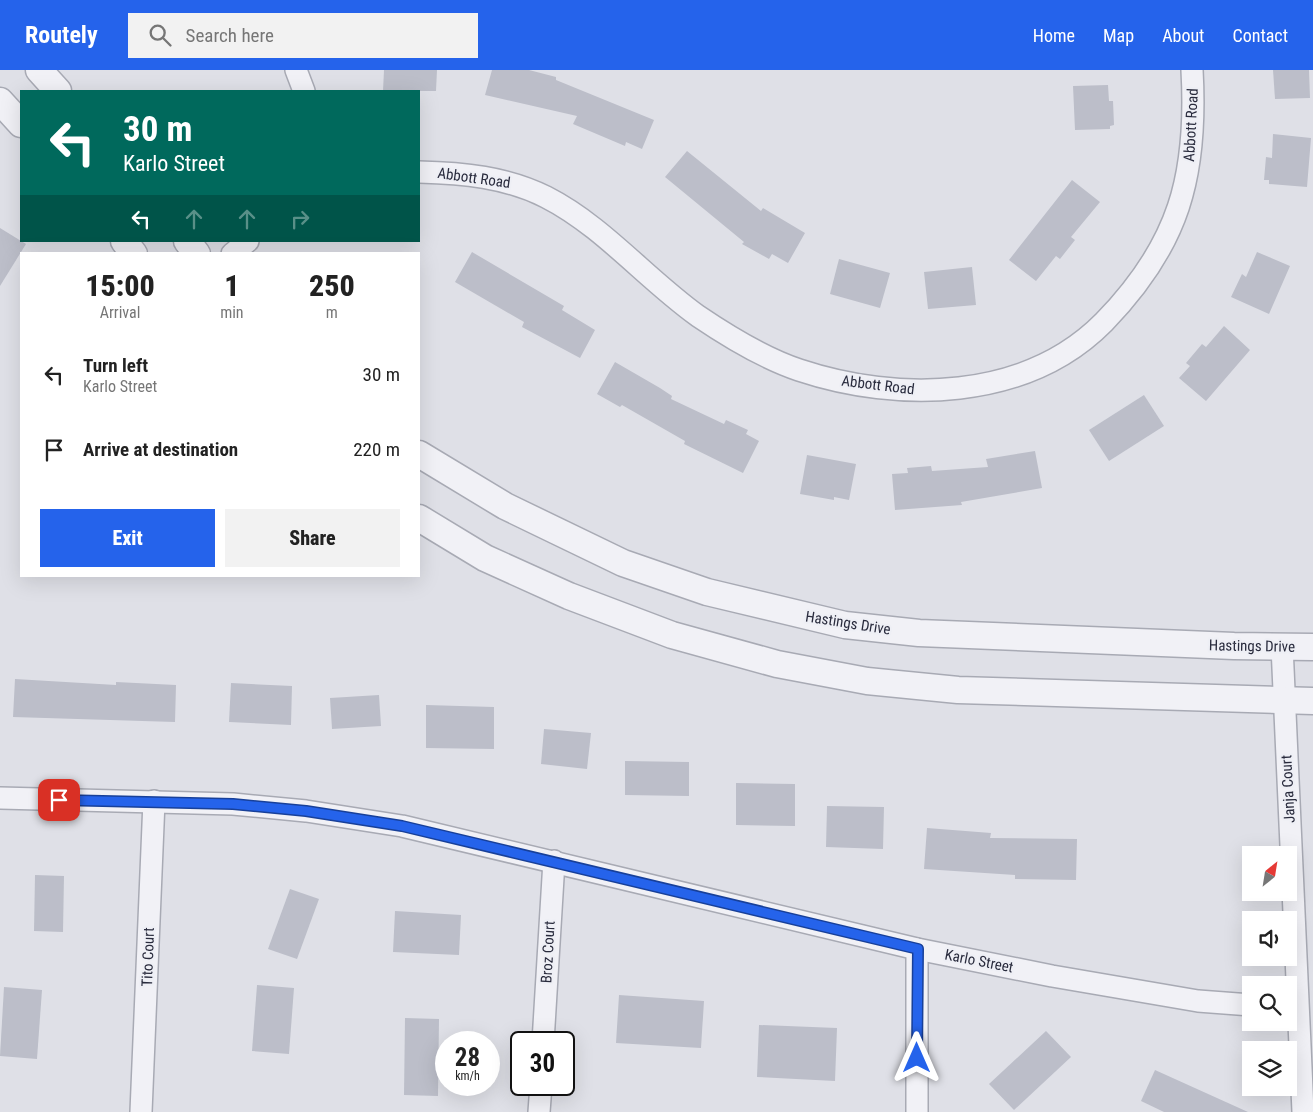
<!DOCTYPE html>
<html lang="en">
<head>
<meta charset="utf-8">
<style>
  :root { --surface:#fff; --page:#f2f2f2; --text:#222; --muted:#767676; --accent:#2563eb }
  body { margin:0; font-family:"Roboto Condensed",sans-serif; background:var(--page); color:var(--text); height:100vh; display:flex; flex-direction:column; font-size:19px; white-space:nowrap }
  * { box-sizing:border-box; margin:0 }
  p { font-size:16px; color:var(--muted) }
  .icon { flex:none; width:28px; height:28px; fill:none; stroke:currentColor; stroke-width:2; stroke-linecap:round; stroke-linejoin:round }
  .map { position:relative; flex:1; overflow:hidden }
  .sheet { position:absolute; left:20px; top:182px; width:400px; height:325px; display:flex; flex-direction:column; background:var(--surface); border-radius:0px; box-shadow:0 5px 20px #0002 }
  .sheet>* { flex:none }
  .hud { position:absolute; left:20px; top:20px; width:400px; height:152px; border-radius:0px; box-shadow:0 5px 20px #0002; background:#00695c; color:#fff; overflow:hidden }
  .needle { width:32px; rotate:30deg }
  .controls { position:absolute; left:1242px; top:776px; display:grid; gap:10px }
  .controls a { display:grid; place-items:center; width:55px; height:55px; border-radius:0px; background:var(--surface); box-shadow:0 5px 20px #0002; font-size:25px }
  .speed { position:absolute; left:435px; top:961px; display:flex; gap:10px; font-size:25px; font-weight:700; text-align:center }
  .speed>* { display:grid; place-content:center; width:65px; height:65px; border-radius:50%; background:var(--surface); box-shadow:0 5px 20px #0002; line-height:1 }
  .speed small { font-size:12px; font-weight:400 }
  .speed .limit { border:2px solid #111; border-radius:8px; background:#fff; color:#111 }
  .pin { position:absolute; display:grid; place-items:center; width:42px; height:42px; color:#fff; margin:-21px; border-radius:10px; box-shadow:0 2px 8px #0006 }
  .me { position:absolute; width:55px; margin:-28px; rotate:0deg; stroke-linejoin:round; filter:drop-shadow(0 0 4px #0008) }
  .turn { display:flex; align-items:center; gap:18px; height:105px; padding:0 20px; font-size:22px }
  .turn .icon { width:65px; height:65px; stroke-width:2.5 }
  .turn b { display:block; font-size:35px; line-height:42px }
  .lanes { display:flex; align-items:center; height:48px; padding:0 20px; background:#0003; justify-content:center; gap:25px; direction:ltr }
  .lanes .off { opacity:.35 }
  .eta { display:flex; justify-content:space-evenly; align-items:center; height:85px; text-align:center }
  .eta b { font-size:30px; font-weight:800; line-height:35px }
  .action { display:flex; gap:10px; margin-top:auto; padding:10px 20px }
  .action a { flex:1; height:58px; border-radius:0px; background:var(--accent); color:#fff; font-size:20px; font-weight:800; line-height:58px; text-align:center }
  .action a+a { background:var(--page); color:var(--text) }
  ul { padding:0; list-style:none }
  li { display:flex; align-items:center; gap:15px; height:75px; padding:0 20px }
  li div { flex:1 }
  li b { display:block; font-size:19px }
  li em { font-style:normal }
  header { display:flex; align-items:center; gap:30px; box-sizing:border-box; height:70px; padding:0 25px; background:var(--accent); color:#fff }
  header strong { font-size:24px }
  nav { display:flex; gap:28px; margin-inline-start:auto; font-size:18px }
  .search { width:350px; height:45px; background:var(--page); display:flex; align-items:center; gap:12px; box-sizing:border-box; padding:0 18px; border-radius:0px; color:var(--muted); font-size:19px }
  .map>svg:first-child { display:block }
  .building { fill:#bcbec9 }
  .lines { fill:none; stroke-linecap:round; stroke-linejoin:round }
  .minor-casing { stroke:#a8aab4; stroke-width:24 }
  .tertiary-casing { stroke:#a8aab4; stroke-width:29 }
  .minor { stroke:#f1f1f6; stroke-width:21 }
  .tertiary { stroke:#f1f1f6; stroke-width:26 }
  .route-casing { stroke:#184099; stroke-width:12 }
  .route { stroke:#2563eb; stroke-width:9 }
  .labels { text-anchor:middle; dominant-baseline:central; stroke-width:4.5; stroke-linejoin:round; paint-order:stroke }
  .street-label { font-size:15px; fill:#292b3d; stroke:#eeeff5 }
</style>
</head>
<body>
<header>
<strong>Routely</strong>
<div class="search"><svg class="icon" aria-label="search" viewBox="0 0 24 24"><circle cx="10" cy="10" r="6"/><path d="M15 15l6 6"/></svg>Search here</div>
<nav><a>Home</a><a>Map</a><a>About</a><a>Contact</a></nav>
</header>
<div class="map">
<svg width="1313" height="1042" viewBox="0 0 1313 1042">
  <rect width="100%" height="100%" fill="#dfe0e7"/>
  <g class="building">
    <polygon points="384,0 437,0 436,21 383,21"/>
    <polygon points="492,0 529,0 556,7 556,10 654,50 642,79 626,72 625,76 573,54 577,46 485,25"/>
    <polygon points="1273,0 1309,0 1310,28 1275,29"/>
    <polygon points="1108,15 1109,31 1113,31 1114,55 1110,56 1110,59 1075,60 1073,16"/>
    <polygon points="1273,64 1311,68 1307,117 1269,114 1269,110 1264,110 1266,87 1272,88"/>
    <polygon points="687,81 761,141 763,138 805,163 788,193 772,184 769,189 742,174 744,172 665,107"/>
    <polygon points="1072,110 1100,132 1071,167 1075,170 1060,189 1056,186 1036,211 1009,190"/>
    <polygon points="0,158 26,174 0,216"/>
    <polygon points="472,182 564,236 562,240 595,260 580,288 522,257 524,252 455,212"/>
    <polygon points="1257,182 1290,196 1269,244 1231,227 1242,204 1246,207"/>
    <polygon points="839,189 890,203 880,238 830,224"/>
    <polygon points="972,197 976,235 928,239 924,202"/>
    <polygon points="1224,256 1250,280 1206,331 1179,308 1190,296 1186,293 1202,274 1206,277"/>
    <polygon points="615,292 660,318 672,326 671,329 724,354 726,350 748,360 746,364 759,371 743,403 684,374 685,371 622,335 620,337 597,324"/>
    <polygon points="1144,325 1164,356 1109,391 1089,360"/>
    <polygon points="1035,381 1042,418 961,432 962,435 895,440 892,404 908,403 907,398 931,396 932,401 988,397 986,389"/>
    <polygon points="807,385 856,394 849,430 834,427 834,430 800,424"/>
    <polygon points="15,609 116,615 116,612 176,615 175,652 13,647"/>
    <polygon points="231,613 292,616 291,655 229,652"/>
    <polygon points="379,625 381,656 332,659 330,628"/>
    <polygon points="426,635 494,637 494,679 426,678"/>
    <polygon points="544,659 591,663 587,699 541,694"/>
    <polygon points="625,691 689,692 689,726 625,725"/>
    <polygon points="736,713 795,714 795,756 736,755"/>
    <polygon points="827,736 884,737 883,779 826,777"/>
    <polygon points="927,758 991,763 990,768 1077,769 1076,810 1015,809 1015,805 924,799"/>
    <polygon points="35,805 64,806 63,862 34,861"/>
    <polygon points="290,819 319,829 297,889 268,879"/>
    <polygon points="395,841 461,845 459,885 393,882"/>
    <polygon points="257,915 294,918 289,984 252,981"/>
    <polygon points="4,917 42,920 37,989 0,986"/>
    <polygon points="619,925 704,931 701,978 616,973"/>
    <polygon points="405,948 439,949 438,1026 404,1025"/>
    <polygon points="759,955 837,958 835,1011 757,1007"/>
    <polygon points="1046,961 1071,987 1014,1040 989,1014"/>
    <polygon points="1155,1000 1248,1042 1164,1042 1141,1031"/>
  </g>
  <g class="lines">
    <defs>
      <g id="minor">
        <polyline points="296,0 304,21"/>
        <path d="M419,102C463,103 506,107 546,127C603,156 645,208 698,246C729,267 763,288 799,300C898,333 1026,331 1104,252C1179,175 1198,106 1192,0"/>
        <polyline points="232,184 248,171"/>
        <polyline points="1282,576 1303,1042"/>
        <polyline points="0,728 233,734 306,741 402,756 917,879 1052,906 1198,931 1251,935"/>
        <polyline points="543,972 554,791"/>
        <polyline points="141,1042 154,731"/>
        <polyline points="539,1042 541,1015"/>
        <polyline points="917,1042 917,879"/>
      </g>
      <g id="tertiary">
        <polyline points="39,0 58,21"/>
        <polyline points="0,31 21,54"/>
        <polyline points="124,171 134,184"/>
        <polyline points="187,171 197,184"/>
        <polyline points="419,384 505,436 623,493 707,522 845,555 919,563 1234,576 1313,577"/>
        <polyline points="419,448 485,488 569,526 672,565 777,594 867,611 958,620 1313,631"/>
      </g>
    </defs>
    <use href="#minor" class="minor-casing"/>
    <use href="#tertiary" class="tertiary-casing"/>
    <use href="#minor" class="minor"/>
    <use href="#tertiary" class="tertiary"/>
  </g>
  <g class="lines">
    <defs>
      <polyline id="route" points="59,730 233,734 306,741 402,756 918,879 917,988"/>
    </defs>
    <use href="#route" class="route-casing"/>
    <use href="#route" class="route"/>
  </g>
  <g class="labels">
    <g class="street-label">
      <text transform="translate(1191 55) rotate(-87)">Abbott Road</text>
      <text transform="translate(474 108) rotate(8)">Abbott Road</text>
      <text transform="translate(878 315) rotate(7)">Abbott Road</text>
      <text transform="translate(848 553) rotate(9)">Hastings Drive</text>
      <text transform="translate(1252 576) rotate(1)">Hastings Drive</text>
      <text transform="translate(1288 719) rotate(-93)">Janja Court</text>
      <text transform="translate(548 882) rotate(-87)">Broz Court</text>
      <text transform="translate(148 887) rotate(-88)">Tito Court</text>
      <text transform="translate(979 891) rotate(11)">Karlo Street</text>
    </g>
  </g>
</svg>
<div class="controls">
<a><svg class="needle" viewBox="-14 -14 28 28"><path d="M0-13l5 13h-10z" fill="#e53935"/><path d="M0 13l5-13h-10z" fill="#767676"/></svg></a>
<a><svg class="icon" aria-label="sound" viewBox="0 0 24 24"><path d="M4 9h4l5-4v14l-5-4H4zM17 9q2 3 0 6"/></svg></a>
<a><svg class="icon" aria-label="search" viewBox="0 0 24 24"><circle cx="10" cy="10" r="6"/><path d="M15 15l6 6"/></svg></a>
<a><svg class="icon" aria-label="layers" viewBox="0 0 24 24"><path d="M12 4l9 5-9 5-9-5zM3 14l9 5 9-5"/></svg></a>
</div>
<div class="speed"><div>28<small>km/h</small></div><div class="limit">30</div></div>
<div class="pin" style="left:59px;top:730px;background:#d93025"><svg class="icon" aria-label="arrive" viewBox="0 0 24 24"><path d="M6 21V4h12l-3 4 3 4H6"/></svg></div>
<svg class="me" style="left:917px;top:988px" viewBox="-20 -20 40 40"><path d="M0-17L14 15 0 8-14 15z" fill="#2563eb" stroke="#fff" stroke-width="4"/></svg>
<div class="hud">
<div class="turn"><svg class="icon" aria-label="left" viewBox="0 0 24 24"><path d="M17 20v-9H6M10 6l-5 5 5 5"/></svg><div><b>30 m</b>Karlo Street</div></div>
<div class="lanes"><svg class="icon" aria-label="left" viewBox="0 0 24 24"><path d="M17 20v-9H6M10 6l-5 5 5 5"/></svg><svg class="icon off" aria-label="ahead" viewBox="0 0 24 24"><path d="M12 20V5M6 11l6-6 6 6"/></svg><svg class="icon off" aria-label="ahead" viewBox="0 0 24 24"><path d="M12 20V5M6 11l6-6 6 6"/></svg><svg class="icon off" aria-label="right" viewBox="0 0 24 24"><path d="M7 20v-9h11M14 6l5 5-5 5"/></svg></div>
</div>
<section class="sheet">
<div class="eta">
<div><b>15:00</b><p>Arrival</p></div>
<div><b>1</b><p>min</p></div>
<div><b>250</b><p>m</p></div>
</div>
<ul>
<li><svg class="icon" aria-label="left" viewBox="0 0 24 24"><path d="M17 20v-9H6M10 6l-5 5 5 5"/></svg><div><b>Turn left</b><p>Karlo Street</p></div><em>30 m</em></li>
<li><svg class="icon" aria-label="arrive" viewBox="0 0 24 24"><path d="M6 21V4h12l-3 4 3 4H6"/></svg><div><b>Arrive at destination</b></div><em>220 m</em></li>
</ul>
<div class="action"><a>Exit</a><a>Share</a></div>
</section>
</div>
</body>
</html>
